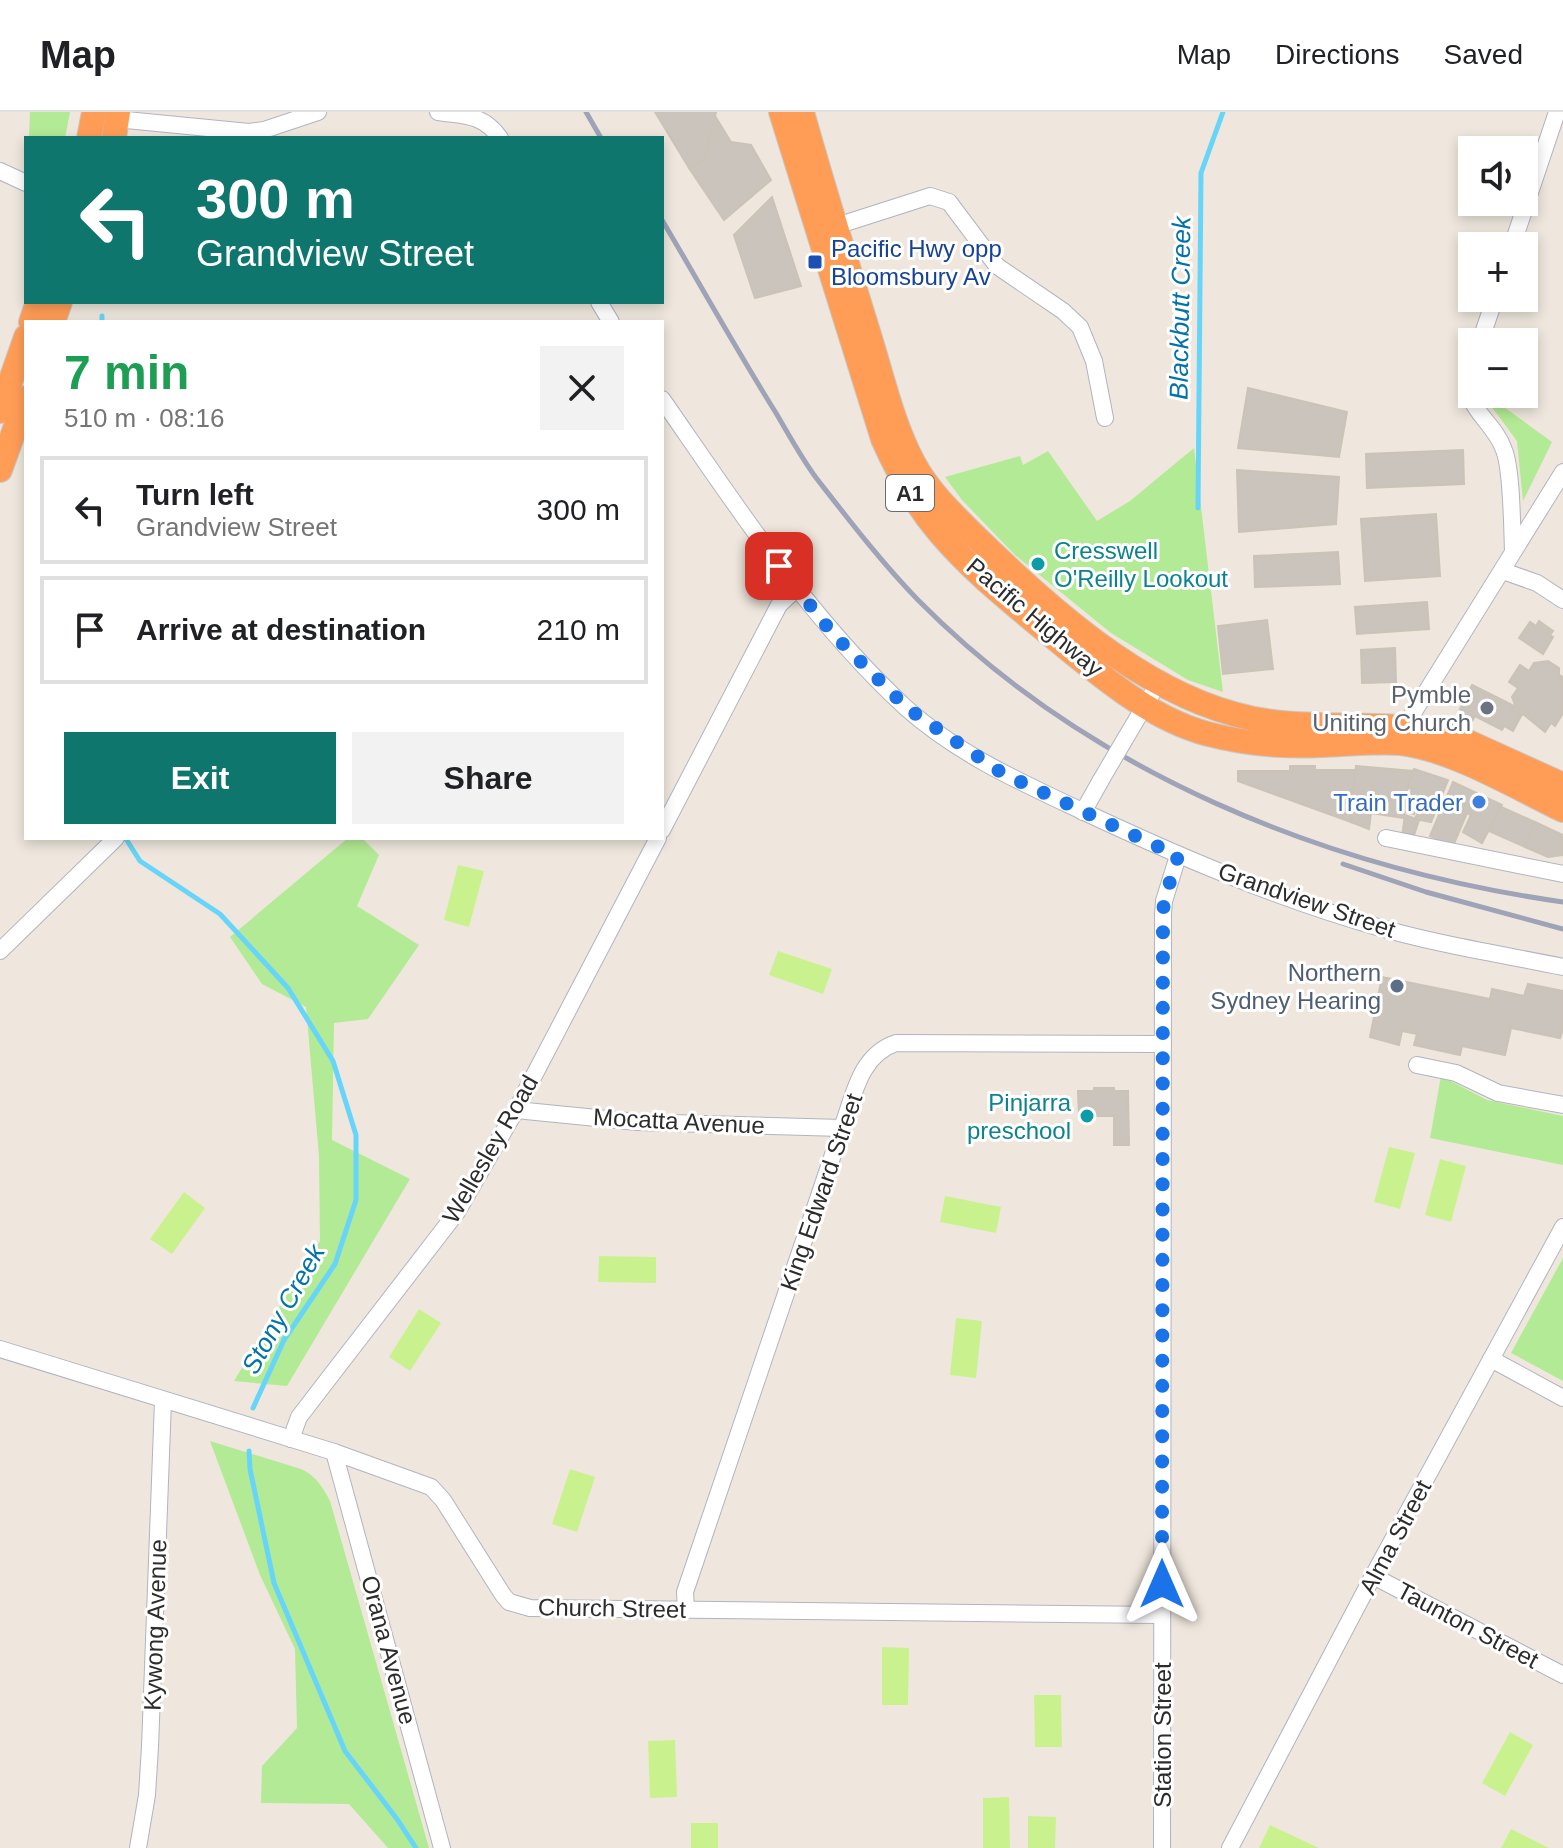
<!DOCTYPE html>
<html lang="en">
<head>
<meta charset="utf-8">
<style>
  :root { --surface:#fff; --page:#f2f2f2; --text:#202124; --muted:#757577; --line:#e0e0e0; --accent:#0f766e }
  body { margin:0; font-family:Helvetica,sans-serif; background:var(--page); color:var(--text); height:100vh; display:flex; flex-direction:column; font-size:30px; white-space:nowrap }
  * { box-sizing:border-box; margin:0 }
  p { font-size:26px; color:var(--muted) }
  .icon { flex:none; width:44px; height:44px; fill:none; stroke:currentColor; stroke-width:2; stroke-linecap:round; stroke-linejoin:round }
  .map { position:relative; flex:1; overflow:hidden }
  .side { position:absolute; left:24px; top:208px; width:640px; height:520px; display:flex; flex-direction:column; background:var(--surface); border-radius:0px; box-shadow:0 4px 12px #0003 }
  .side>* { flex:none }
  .top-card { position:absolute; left:24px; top:24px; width:640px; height:168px; border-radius:0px; box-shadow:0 4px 12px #0003; background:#0f766e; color:#fff; overflow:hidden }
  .buttons { position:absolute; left:1458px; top:24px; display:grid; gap:16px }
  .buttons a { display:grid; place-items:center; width:80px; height:80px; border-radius:0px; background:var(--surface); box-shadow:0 4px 12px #0003; font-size:40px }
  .pin { position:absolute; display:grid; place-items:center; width:68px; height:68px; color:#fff; margin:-34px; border-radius:16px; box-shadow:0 4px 12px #0006 }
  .me { position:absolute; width:88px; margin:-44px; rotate:0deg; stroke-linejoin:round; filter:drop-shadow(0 0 6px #0008) }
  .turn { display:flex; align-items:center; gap:28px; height:168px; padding:0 40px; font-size:36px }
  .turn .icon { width:104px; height:104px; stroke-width:2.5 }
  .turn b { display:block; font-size:56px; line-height:68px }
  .round { display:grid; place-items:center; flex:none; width:84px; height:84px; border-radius:0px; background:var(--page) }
  .summary { display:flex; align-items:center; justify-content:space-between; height:136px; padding:0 40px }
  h1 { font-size:48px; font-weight:600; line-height:60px; color:#1e9e55 }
  .cta { display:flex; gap:16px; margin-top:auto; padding:16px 40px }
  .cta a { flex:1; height:92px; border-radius:0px; background:var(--accent); color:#fff; font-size:32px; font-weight:600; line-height:92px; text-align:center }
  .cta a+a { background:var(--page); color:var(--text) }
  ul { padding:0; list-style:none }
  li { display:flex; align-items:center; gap:24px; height:108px; margin:0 16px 12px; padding:0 24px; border:4px solid var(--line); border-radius:0px }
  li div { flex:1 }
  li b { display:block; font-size:30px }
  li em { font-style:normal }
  header { display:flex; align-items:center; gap:48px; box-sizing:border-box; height:112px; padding:0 40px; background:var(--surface); border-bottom:2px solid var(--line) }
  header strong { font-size:38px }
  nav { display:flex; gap:44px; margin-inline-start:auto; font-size:28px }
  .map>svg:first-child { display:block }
  .green { fill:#b3ea95 }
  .pitch { fill:#c9f28f }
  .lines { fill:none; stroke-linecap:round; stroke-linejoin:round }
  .stream { stroke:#67d5f9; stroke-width:5 }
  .building { fill:#cac4bc; stroke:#cac3b6; stroke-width:2 }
  .minor-casing { stroke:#b1b4c0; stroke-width:18 }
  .highway-casing { stroke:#c8c8c8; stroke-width:26 }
  .minor { stroke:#fff; stroke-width:16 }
  .highway { stroke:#ff9d57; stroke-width:24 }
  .rail { stroke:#9fa3b8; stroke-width:5 }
  .minor-bridge-casing { stroke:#b1b4c0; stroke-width:18; stroke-linecap:butt }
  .minor-bridge { stroke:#fff; stroke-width:16 }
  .route { stroke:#1a73e8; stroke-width:14; stroke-dasharray:0 25.2 }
  .transit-dot { fill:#1a4fb4; stroke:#fff; stroke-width:3 }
  .culture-dot { fill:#0f9aa8; stroke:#fff; stroke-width:3 }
  .worship-dot { fill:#6b7280; stroke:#fff; stroke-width:3 }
  .shop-dot { fill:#3f7fe0; stroke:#fff; stroke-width:3 }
  .service-dot { fill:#5c6f8a; stroke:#fff; stroke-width:3 }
  .labels { text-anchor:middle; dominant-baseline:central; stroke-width:6; stroke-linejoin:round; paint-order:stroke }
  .shield { fill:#fff; stroke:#6b6b6b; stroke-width:2 }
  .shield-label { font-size:22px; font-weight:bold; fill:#2c2c2c }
  .transit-label { font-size:24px; fill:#164399; stroke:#fff; text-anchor:start }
  .culture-label { font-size:24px; fill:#0d838f; stroke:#fff; text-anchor:start }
  .street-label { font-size:24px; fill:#2c2c2c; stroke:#fff }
  .worship-label { font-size:24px; fill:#5b616d; stroke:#fff; text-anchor:end }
  .shop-label { font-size:24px; fill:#366cbe; stroke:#fff; text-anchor:end }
  .service-label { font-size:24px; fill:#4e5e75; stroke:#fff; text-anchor:end }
  .water-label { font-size:26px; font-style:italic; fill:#0272aa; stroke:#fff }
</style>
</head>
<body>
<header>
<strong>Map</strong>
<nav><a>Map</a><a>Directions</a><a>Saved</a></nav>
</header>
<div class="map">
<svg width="1563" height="1736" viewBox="0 0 1563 1736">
  <rect width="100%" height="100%" fill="#efe7dd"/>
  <g class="green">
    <polygon points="30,0 70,0 65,26 29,26"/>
    <polygon points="1486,282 1552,330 1523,389 1517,329 1488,290"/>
    <polygon points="1194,336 1223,580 1188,568 1111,521 1015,443 962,388 945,365 1020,344 1023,353 1048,339 1097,409 1130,389"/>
    <polygon points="348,726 362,726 379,743 357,794 419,833 368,907 334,911 332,1028 410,1067 287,1274 234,1269 320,1129 319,1044 306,895 262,872 230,825"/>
    <polygon points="1441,964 1487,988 1563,1004 1563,1053 1430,1026"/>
    <polygon points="1563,1146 1563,1269 1511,1241"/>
    <path d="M210,1329L301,1357C316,1364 322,1374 330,1389L429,1736H388L349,1692L261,1691L262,1654L297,1616L295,1537L260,1463Z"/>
  </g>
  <g class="pitch">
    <polygon points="458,753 484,759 469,815 444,808"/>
    <polygon points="778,839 832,857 823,882 769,863"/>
    <polygon points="1389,1035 1415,1041 1400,1097 1374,1090"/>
    <polygon points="1440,1047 1466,1054 1451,1110 1425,1103"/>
    <polygon points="184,1080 205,1096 172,1142 150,1127"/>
    <polygon points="945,1084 1001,1095 996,1121 940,1110"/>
    <polygon points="599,1144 656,1145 656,1171 598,1170"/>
    <polygon points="419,1197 441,1211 410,1259 389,1245"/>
    <polygon points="956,1206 982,1209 976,1266 950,1263"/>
    <polygon points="570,1357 595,1365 577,1420 552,1412"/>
    <polygon points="882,1535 909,1536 908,1593 882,1593"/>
    <polygon points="1034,1583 1061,1583 1062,1635 1035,1635"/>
    <polygon points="1510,1620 1533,1633 1505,1684 1482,1671"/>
    <polygon points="675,1628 677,1685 650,1686 648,1629"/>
    <polygon points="1009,1685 1010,1736 983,1736 983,1686"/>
    <polygon points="1028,1704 1056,1705 1055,1736 1028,1736"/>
    <rect x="691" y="1711" width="27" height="25"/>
    <polygon points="1270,1713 1319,1736 1259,1736"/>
    <polygon points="1511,1717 1549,1736 1501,1736"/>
  </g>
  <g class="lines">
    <g class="stream">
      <polyline points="102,204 102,210"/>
      <polyline points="1198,396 1201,61 1223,0"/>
      <polyline points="126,727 140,749 220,802 288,876 333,949 356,1023 356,1088 335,1152 284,1228 253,1296"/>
      <polyline points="249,1339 250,1357 274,1471 345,1639 397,1707 416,1736"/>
    </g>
  </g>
  <g class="building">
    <polygon points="655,0 716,0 705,47 689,56"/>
    <polygon points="715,4 731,30 751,33 771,68 724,108 689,56 705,47"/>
    <polygon points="772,85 801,174 755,186 734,123"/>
    <polygon points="1248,276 1347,300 1339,345 1238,336"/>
    <polygon points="1463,338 1464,372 1367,376 1366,342"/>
    <polygon points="1237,358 1339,365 1336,412 1239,420"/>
    <polygon points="1436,402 1440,464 1365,469 1361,407"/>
    <polygon points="1338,440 1340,472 1255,475 1254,444"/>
    <polygon points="1427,490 1429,517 1357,522 1355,495"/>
    <polygon points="1267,508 1273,557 1223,562 1218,514"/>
    <polygon points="1539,509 1553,519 1550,523 1553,525 1543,542 1519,526 1530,510 1536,514"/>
    <polygon points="1395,536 1396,570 1362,571 1361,538"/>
    <polygon points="1548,549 1559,556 1559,563 1563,565 1563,601 1555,614 1551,611 1545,620 1523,602 1521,604 1511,599 1515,593 1512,585 1518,576 1509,570 1520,553 1529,559 1534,551"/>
    <polygon points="1472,573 1514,594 1511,599 1521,604 1513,619 1504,614 1502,618 1475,604 1471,611 1463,606 1466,600 1460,597"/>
    <polygon points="1290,654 1315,654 1315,658 1355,658 1351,710 1238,669 1238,659 1290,659"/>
    <polygon points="1356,654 1413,659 1406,682 1404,706 1371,701 1369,717 1351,710"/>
    <polygon points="1414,657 1448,668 1431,710 1415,707 1421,693 1418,692 1414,702 1405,700 1406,682 1410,683 1412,677 1408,676"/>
    <polygon points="1453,670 1502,693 1482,731 1463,720 1471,703 1467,701 1453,734 1430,724"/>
    <polygon points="1501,695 1535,710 1525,735 1489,719"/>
    <polygon points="1405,703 1419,708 1413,726 1402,724"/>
    <polygon points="1535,710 1563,723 1563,743 1548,745 1525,735"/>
    <polygon points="1382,865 1490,887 1492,877 1524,884 1528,872 1563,879 1563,917 1560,926 1511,916 1505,943 1462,934 1460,943 1414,933 1417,922 1402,919 1399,933 1370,925"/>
    <polygon points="1094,976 1114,976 1114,979 1128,979 1129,1033 1114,1033 1114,1004 1079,1004 1078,979 1094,979"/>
  </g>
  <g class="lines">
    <defs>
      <g id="minor">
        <path d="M438,0C465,4 483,2 500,26"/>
        <polyline points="116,7 249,20 264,18 318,0"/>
        <polyline points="0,59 26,71"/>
        <polyline points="827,117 930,84 949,90 997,154 1063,199 1080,215 1094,249 1105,306"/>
        <polyline points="1512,134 1557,0"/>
        <polyline points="599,190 611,210"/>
        <polyline points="1480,230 1495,186"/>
        <path d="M1472,254C1458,297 1492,304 1504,338C1512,358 1512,415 1513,439"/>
        <path d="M662,287C737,395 808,505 905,595C956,641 1020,670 1082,699C1176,743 1273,785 1374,814C1435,832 1500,842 1563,855"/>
        <polyline points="1503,459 1537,471 1563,488"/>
        <polyline points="1404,621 1405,614 1563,360"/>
        <polyline points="1125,627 1159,570"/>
        <polyline points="1083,700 1101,668"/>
        <polyline points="662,718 779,493 796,477"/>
        <polyline points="1386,726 1563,762"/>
        <polyline points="0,839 116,726"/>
        <polyline points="1417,953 1456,961 1498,981 1563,993"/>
        <polyline points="516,998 637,1010 842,1016"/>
        <polyline points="0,1237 334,1340 431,1375 443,1388 503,1483 509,1490 530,1496 1162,1503"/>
        <polyline points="1491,1247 1563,1286"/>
        <polyline points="291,1327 299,1305 457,1100 516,998 658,726"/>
        <polyline points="334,1340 442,1736"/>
        <polyline points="1373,1464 1563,1563"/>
        <path d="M686,1498L685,1480L842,1016C854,983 860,943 896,931L1163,932"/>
        <polyline points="138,1736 147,1683 150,1635 163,1289"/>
        <polyline points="1162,1736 1163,802 1164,789 1178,744"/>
        <polyline points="1230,1736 1373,1464 1563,1115"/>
      </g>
      <g id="highway">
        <path d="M781,0L883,327C898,361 915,392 939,420C970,457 1009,488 1046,519C1094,558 1147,606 1208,622C1246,632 1284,635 1323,633C1349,632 1375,629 1401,631C1452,637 1517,676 1563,698"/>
        <path d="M802,0C823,76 847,151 870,226C883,268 893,313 914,352C930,382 957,406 981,430C1050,497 1139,576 1234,602C1309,624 1381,603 1455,624L1563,673"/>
        <polyline points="89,26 94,0"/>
        <polyline points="114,26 118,0"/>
        <polyline points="31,210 38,190"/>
        <polyline points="53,210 60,190"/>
        <polyline points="0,299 26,225"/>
        <polyline points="0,358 26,286"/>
      </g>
    </defs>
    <use href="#minor" class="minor-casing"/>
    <use href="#highway" class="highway-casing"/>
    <use href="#minor" class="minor"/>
    <use href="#highway" class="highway"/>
    <g class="rail">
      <polyline points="586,0 601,26"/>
      <path d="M662,108C700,172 736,237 776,301C789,323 802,347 817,367C849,408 882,451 918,488C1089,661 1325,756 1563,790"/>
      <polyline points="1343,752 1426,780 1563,817"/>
    </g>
    <defs>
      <polyline id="minor-bridge" points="1101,668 1125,627"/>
    </defs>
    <use href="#minor-bridge" class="minor-bridge-casing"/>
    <use href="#minor-bridge" class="minor-bridge"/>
  </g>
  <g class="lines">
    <polyline class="route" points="779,454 833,522 907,596 1002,661 1178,744 1164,789 1163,802 1162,1472"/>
  </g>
  <rect class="transit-dot" x="807" y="142" width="16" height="16" rx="4"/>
  <g class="culture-dot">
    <circle cx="1038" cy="452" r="8"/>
    <circle cx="1087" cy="1004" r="8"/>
  </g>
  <circle class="worship-dot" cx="1487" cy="596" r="8"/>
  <circle class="shop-dot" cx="1479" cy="690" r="8"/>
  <circle class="service-dot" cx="1397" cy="874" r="8"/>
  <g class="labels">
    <rect class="shield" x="886" y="363" width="48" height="36" rx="6"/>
    <g class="shield-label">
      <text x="910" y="381">A1</text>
    </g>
    <g class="transit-label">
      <text x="831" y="136">Pacific Hwy opp<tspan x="831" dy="28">Bloomsbury Av</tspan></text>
    </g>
    <g class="culture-label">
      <text x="1054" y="438">Cresswell<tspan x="1054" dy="28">O'Reilly Lookout</tspan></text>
      <text x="1071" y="990" text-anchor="end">Pinjarra<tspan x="1071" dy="28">preschool</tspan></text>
    </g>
    <g class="street-label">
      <text transform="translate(1035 505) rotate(40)">Pacific Highway</text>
      <text transform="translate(1307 788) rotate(19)">Grandview Street</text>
      <text transform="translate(679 1009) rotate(3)">Mocatta Avenue</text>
      <text transform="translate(490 1037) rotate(-60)">Wellesley Road</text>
      <text transform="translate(821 1080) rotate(-71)">King Edward Street</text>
      <text transform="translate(1395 1425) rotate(-62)">Alma Street</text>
      <text transform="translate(612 1496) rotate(1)">Church Street</text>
      <text transform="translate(155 1513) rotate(-88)">Kywong Avenue</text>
      <text transform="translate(1468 1513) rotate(28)">Taunton Street</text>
      <text transform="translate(389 1538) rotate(75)">Orana Avenue</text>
      <text transform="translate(1162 1623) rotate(-90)">Station Street</text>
    </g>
    <g class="worship-label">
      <text x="1471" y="582">Pymble<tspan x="1471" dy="28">Uniting Church</tspan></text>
    </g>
    <g class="shop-label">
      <text x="1463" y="690">Train Trader</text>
    </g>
    <g class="service-label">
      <text x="1381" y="860">Northern<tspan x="1381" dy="28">Sydney Hearing</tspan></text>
    </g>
    <g class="water-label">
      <text transform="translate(1180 196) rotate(-89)">Blackbutt Creek</text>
      <text transform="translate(283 1197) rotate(-61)">Stony Creek</text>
    </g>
  </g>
</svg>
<div class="buttons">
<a><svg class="icon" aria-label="sound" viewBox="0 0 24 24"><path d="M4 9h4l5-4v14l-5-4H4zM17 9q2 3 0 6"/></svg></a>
<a>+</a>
<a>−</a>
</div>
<div class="pin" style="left:779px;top:454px;background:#d93025"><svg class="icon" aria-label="arrive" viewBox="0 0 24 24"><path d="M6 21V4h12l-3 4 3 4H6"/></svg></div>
<svg class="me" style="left:1162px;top:1472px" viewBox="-20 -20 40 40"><path d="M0-17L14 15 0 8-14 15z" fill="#1a73e8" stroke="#fff" stroke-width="4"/></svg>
<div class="top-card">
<div class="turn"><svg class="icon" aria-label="left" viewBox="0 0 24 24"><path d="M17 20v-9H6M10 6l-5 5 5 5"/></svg><div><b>300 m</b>Grandview Street</div></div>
</div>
<section class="side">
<div class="summary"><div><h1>7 min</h1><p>510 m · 08:16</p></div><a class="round"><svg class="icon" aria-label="close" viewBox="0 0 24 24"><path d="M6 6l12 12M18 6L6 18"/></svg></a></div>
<ul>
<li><svg class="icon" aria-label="left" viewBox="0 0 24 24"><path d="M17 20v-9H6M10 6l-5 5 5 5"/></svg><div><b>Turn left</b><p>Grandview Street</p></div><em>300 m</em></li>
<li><svg class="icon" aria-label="arrive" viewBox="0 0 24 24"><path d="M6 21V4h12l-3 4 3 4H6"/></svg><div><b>Arrive at destination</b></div><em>210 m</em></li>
</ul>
<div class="cta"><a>Exit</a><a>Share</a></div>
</section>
</div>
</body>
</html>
